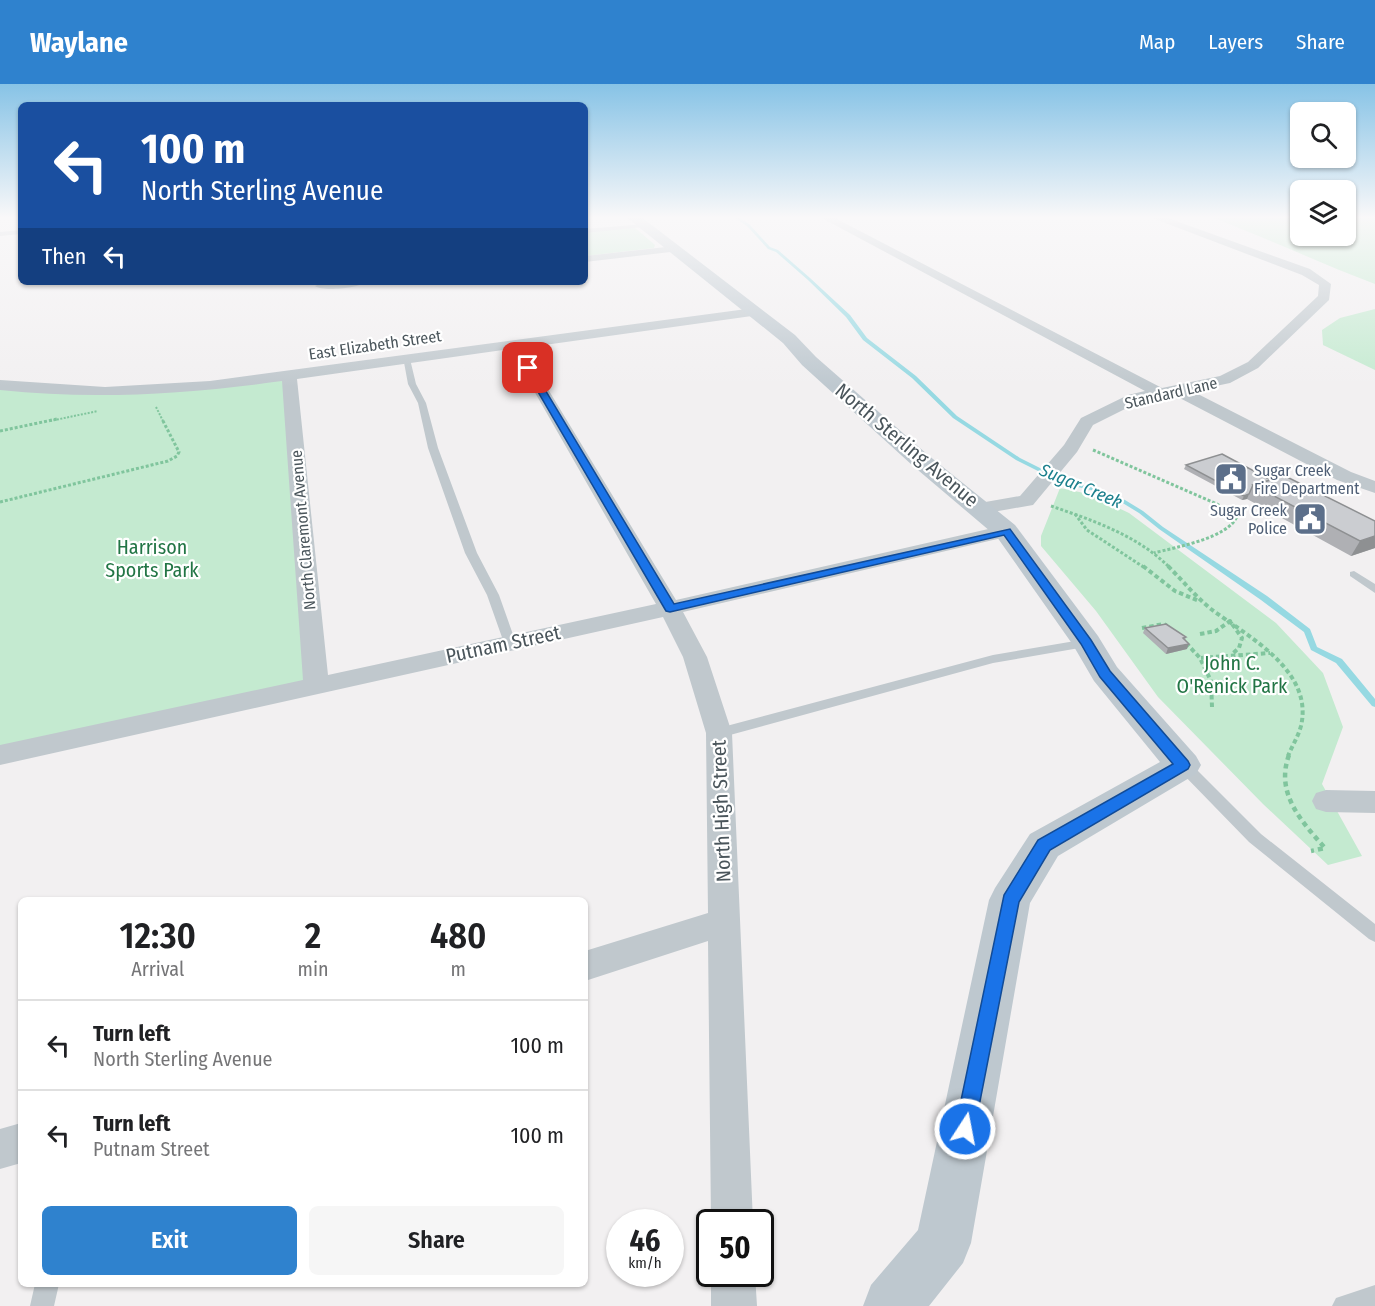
<!DOCTYPE html>
<html lang="en">
<head>
<meta charset="utf-8">
<style>
  :root { --surface:#fff; --page:#f6f6f6; --text:#202124; --muted:#757577; --line:#e0e0e0; --accent:#2f82ce }
  body { margin:0; font-family:"Fira Sans Condensed",sans-serif; background:var(--page); color:var(--text); height:100vh; display:flex; flex-direction:column; font-size:22px; white-space:nowrap }
  * { box-sizing:border-box; margin:0 }
  p { font-size:20px; color:var(--muted) }
  .icon { flex:none; width:33px; height:33px; fill:none; stroke:currentColor; stroke-width:2; stroke-linecap:round; stroke-linejoin:round }
  .map { position:relative; flex:1; overflow:hidden }
  .panel { position:absolute; left:18px; top:813px; width:570px; height:390px; display:flex; flex-direction:column; background:var(--surface); border-radius:9px; box-shadow:0 2px 4px #0004 }
  .panel>* { flex:none }
  .top-card { position:absolute; left:18px; top:18px; width:570px; height:183px; border-radius:9px; box-shadow:0 2px 4px #0004; background:#1a4fa0; color:#fff; overflow:hidden }
  .tools { position:absolute; left:1290px; top:18px; display:grid; gap:12px }
  .tools a { display:grid; place-items:center; width:66px; height:66px; border-radius:9px; background:var(--surface); box-shadow:0 2px 4px #0004; font-size:30px }
  .speed { position:absolute; left:606px; top:1125px; display:flex; gap:12px; font-size:30px; font-weight:700; text-align:center }
  .speed>* { display:grid; place-content:center; width:78px; height:78px; border-radius:50%; background:var(--surface); box-shadow:0 2px 4px #0004; line-height:1 }
  .speed small { font-size:15px; font-weight:400 }
  .speed .limit { border:3px solid #111; border-radius:9px; background:#fff; color:#111 }
  .pin { position:absolute; display:grid; place-items:center; width:51px; height:51px; color:#fff; margin:-26px; border-radius:12px; box-shadow:0 3px 9px #0006 }
  .me { position:absolute; width:66px; margin:-33px; rotate:11deg; stroke-linejoin:round; filter:drop-shadow(0 0 4px #0008) }
  .turn { display:flex; align-items:center; gap:21px; height:126px; padding:0 24px; font-size:27px }
  .turn .icon { width:78px; height:78px; stroke-width:2.5 }
  .turn b { display:block; font-size:42px; line-height:51px }
  .then { display:flex; align-items:center; height:57px; padding:0 24px; background:#0003; gap:12px; font-size:22px }
  .eta { display:flex; justify-content:space-evenly; align-items:center; height:102px; text-align:center }
  .eta b { font-size:36px; font-weight:600; line-height:42px }
  .primary-button { display:flex; gap:12px; margin-top:auto; padding:12px 24px }
  .primary-button a { flex:1; height:69px; border-radius:9px; background:var(--accent); color:#fff; font-size:24px; font-weight:600; line-height:69px; text-align:center }
  .primary-button a+a { background:var(--page); color:var(--text) }
  ul { padding:0; list-style:none }
  li { display:flex; align-items:center; gap:18px; height:90px; padding:0 24px; border-top:2px solid var(--line) }
  li div { flex:1 }
  li b { display:block; font-size:22px }
  li em { font-style:normal }
  header { display:flex; align-items:center; gap:36px; box-sizing:border-box; height:84px; padding:0 30px; background:var(--accent); color:#fff }
  header strong { font-size:28px }
  nav { display:flex; gap:33px; margin-inline-start:auto; font-size:21px }
  .map>svg:first-child { display:block }
  .green { fill:#c4ead0 }
  .lines { fill:none; stroke-linecap:round; stroke-linejoin:round }
  .stream { fill:#96d9e2; fill-rule:evenodd }
  .path-far3 { stroke:#80c59d; stroke-width:2; stroke-dasharray:2 1.5; stroke-linecap:butt }
  .path-far2 { stroke:#80c59d; stroke-width:3; stroke-dasharray:3 2; stroke-linecap:butt }
  .path-far1 { stroke:#80c59d; stroke-width:4; stroke-dasharray:4.5 3; stroke-linecap:butt }
  .path { stroke:#80c59d; stroke-width:4.5; stroke-dasharray:5 4; stroke-linecap:butt }
  .lane { fill:#c0c8cd; fill-rule:evenodd }
  .street { fill:#c0c8cd; fill-rule:evenodd }
  .secondary { fill:#bec8cf; fill-rule:evenodd }
  .wall { fill:#afb0b4 }
  .shaded-wall { fill:#8e9092 }
  .building { fill:#cbcdd1; stroke:#8e9092; stroke-width:1.5 }
  .route { fill:#1a73e8; stroke:#114b97; stroke-width:1.5 }
  .labels { text-anchor:middle; dominant-baseline:central; stroke-width:4.5; stroke-linejoin:round; paint-order:stroke }
  .far-street-label { font-size:16px; fill:#4a555b; stroke:#fff }
  .far-service-label { font-size:16px; fill:#4e5e75; stroke:#fff; text-anchor:start }
  .far-water-label { font-size:18px; font-style:italic; fill:#1c808d; stroke:#fff }
  .street-label { font-size:20px; fill:#4a555b; stroke:#fff }
  .park-label { font-size:20px; fill:#227545; stroke:#fff }
</style>
</head>
<body>
<header>
<strong>Waylane</strong>
<nav><a>Map</a><a>Layers</a><a>Share</a></nav>
</header>
<div class="map">
<svg width="1375" height="1222" viewBox="0 0 1375 1222">
  <rect width="100%" height="100%" fill="#f2f0f1"/>
  <g class="green">
    <path d="M1208,132H1300V152H1346V132H1375V200C1319,179 1265,153 1208,132Z"/>
    <polygon points="634,143 655,161 654,164 585,172 585,148"/>
    <polygon points="1375,225 1375,286 1323,261 1322,246 1340,234"/>
    <polygon points="289,291 316,601 0,671 0,301 91,309"/>
    <polygon points="1060,404 1089,410 1129,429 1276,539 1323,589 1343,643 1322,700 1362,772 1328,781 1263,720 1158,613 1096,527 1041,462 1041,452"/>
  </g>
  <g class="lines">
    <polygon class="stream" points="732,132 736,132 749,140 770,163 778,166 810,194 850,231 867,254 916,292 957,332 1020,374 1068,398 1095,404 1125,416 1143,427 1163,443 1267,512 1310,545 1317,563 1342,575 1375,615 1375,623 1372,622 1336,579 1311,566 1304,548 1261,516 1159,445 1139,429 1121,418 1091,406 1064,400 1016,376 953,334 912,294 863,256 846,233 808,196 776,168 768,165 747,142"/>
    <g class="path-far3">
      <polyline points="156,323 163,337"/>
      <polyline points="50,337 98,327"/>
    </g>
    <g class="path-far2">
      <polyline points="0,347 57,335"/>
      <path d="M1093,366L1217,420L1237,432C1229,454 1176,463 1154,469"/>
      <polyline points="0,418 168,377 177,372 179,368 162,335"/>
      <path d="M1051,422C1092,436 1139,452 1170,484"/>
      <polyline points="1075,430 1087,446 1145,484"/>
    </g>
    <g class="path-far1">
      <polyline points="1143,482 1175,507 1199,517"/>
      <path d="M1168,482C1183,497 1195,512 1211,525C1247,552 1314,586 1301,642C1298,653 1292,662 1288,672"/>
      <polyline points="1142,544 1164,540 1167,542"/>
      <polyline points="1200,550 1216,547 1230,537 1242,554 1239,564 1232,570"/>
      <polyline points="1186,559 1200,574"/>
      <polyline points="1212,623 1211,597 1200,574 1270,569"/>
    </g>
    <path class="path" d="M1289,671C1275,709 1301,737 1325,764L1311,767"/>
    <g class="lane">
      <polygon points="645,140 643,143 585,149 585,145"/>
      <polygon points="21,146 21,150 0,152 0,148"/>
      <polygon points="403,273 410,275 416,300 426,319 438,364 477,469 499,511 516,559 514,562 506,562 504,559 487,511 465,469 428,364 418,319 408,300"/>
      <polygon points="1354,487 1375,500 1375,509 1350,492 1350,488"/>
      <polygon points="1087,555 1091,556 1093,559 1091,562 993,579 719,654 712,649 719,644 993,571"/>
      <polygon points="1183,676 1188,677 1261,750 1375,840 1375,858 1369,855 1249,758 1178,685 1176,681 1178,677"/>
      <polygon points="35,1200 59,1200 54,1222 30,1222"/>
      <polygon points="1375,1201 1375,1222 1332,1222 1336,1214"/>
    </g>
    <g class="street">
      <polygon points="818,132 831,132 1162,304 1220,292 1248,278 1318,212 1319,201 1302,191 1147,132 1162,132 1310,185 1331,200 1329,216 1258,284 1230,299 1192,307 1351,388 1375,397 1375,409 1337,396 1174,311 1139,318 1093,341 1077,368 1033,421 981,430 974,428 971,424 974,420 1020,412 1064,361 1081,334 1128,311 1145,307"/>
      <polygon points="675,162 681,165 679,167 585,178 585,172"/>
      <path d="M324,198H366C359,204 322,208 315,202Z"/>
      <path d="M754,224L759,225L761,228L759,231L523,264L676,516L1006,441L1013,443L1016,447L1013,451L1006,453L683,528L707,573L732,649L753,1138H711L708,857L585,897V867L708,829L706,649L683,573L663,533L0,681V661L303,596L282,297C187,310 95,316 0,306V296L105,303L210,297ZM510,265L656,520L328,591L297,295Z"/>
      <polygon points="1326,706 1375,707 1375,729 1326,728 1316,725 1312,717 1316,709"/>
      <polygon points="21,1039 21,1079 0,1085 0,1045"/>
      <polygon points="711,1190 755,1190 757,1222 711,1222"/>
    </g>
    <polygon class="secondary" points="625,132 640,132 795,251 816,273 928,371 1015,441 1098,552 1117,583 1196,672 1201,681 1196,690 1058,772 1030,819 971,1159 963,1179 929,1222 863,1222 871,1201 918,1146 989,816 995,804 1030,750 1160,678 1094,597 1073,561 997,453 912,381 802,281 783,259"/>
  </g>
  <g class="wall">
    <polygon points="1186,381 1271,396 1375,437 1375,464 1351,472 1247,415 1242,416 1184,385"/>
    <polygon points="1145,544 1186,553 1185,556 1187,565 1166,570 1143,549"/>
  </g>
  <g class="shaded-wall">
    <polygon points="1249,410 1247,415 1242,416 1244,412"/>
    <polygon points="1375,452 1375,464 1351,472 1360,457"/>
    <polygon points="1189,560 1187,565 1166,570 1168,564"/>
  </g>
  <g class="building">
    <polygon points="1222,370 1271,396 1253,401 1249,410 1244,412 1186,381"/>
    <polygon points="1285,392 1375,437 1375,452 1360,457 1253,401"/>
    <polygon points="1166,540 1186,553 1183,554 1189,560 1168,564 1145,544"/>
  </g>
  <linearGradient id="sky" x2="0" y2="1"><stop stop-color="#87c3e6"/><stop offset="0.44" stop-color="#f9f8f9"/><stop offset="1" stop-color="#f9f8f9" stop-opacity="0"/></linearGradient>
  <rect width="1375" height="303" fill="url(#sky)"/>
  <polygon class="route" points="528,281 532,284 674,520 1010,445 1091,556 1110,587 1188,677 1190,681 1188,685 1050,766 1019,818 973,1053 965,1056 958,1053 955,1045 1004,811 1038,756 1173,680 1100,593 1081,560 1004,451 670,528 666,527 524,284"/>
  <defs>
    <symbol id="civic-square" viewBox="-11 -11 22 22"><rect x="-9" y="-9" width="18" height="18" rx="4" fill="#5c6f8a" stroke="#fff"/><path d="M-.6-6.5H3V-4.5H.6V-3L4-1V1h2V6H-6V1h2V-1L-.6-3ZM-1.2 2.5V6h2.4V2.5Z" fill="#fff"/></symbol>
  </defs>
  <g fill-rule="evenodd">
    <use href="#civic-square" x="1212" y="376" width="38" height="38"/>
    <use href="#civic-square" x="1291" y="416" width="38" height="38"/>
  </g>
  <g class="labels">
    <g class="far-street-label">
      <text transform="translate(375 261) rotate(-8)">East Elizabeth Street</text>
      <text transform="translate(1171 309) rotate(-13)">Standard Lane</text>
      <text transform="translate(303 446) rotate(-95)">North Claremont Avenue</text>
    </g>
    <g class="far-service-label">
      <text x="1254" y="386">Sugar Creek<tspan x="1254" dy="18">Fire Department</tspan></text>
      <text x="1287" y="426" text-anchor="end">Sugar Creek<tspan x="1287" dy="18">Police</tspan></text>
    </g>
    <g class="far-water-label">
      <text transform="translate(1081 402) rotate(23)">Sugar Creek</text>
    </g>
    <g class="street-label">
      <text transform="translate(907 361) rotate(40)">North Sterling Avenue</text>
      <text transform="translate(503 560) rotate(-12)">Putnam Street</text>
      <text transform="translate(721 727) rotate(-92)">North High Street</text>
    </g>
    <g class="park-label">
      <text x="152" y="463">Harrison<tspan x="152" dy="23">Sports Park</tspan></text>
      <text x="1232" y="579">John C.<tspan x="1232" dy="23">O'Renick Park</tspan></text>
    </g>
  </g>
</svg>
<div class="tools">
<a><svg class="icon" aria-label="search" viewBox="0 0 24 24"><circle cx="10" cy="10" r="6"/><path d="M15 15l6 6"/></svg></a>
<a><svg class="icon" aria-label="layers" viewBox="0 0 24 24"><path d="M12 4l9 5-9 5-9-5zM3 14l9 5 9-5"/></svg></a>
</div>
<div class="speed"><div>46<small>km/h</small></div><div class="limit">50</div></div>
<div class="pin" style="left:528px;top:284px;background:#d93025"><svg class="icon" aria-label="arrive" viewBox="0 0 24 24"><path d="M6 21V4h12l-3 4 3 4H6"/></svg></div>
<svg class="me" style="left:965px;top:1045px" viewBox="-20 -20 40 40"><circle r="17" fill="#1a73e8" stroke="#fff" stroke-width="3"/><path d="M0-11L8 9 0 5-8 9z" fill="#fff"/></svg>
<div class="top-card">
<div class="turn"><svg class="icon" aria-label="left" viewBox="0 0 24 24"><path d="M17 20v-9H6M10 6l-5 5 5 5"/></svg><div><b>100 m</b>North Sterling Avenue</div></div>
<div class="then">Then<svg class="icon" aria-label="left" viewBox="0 0 24 24"><path d="M17 20v-9H6M10 6l-5 5 5 5"/></svg></div>
</div>
<section class="panel">
<div class="eta">
<div><b>12:30</b><p>Arrival</p></div>
<div><b>2</b><p>min</p></div>
<div><b>480</b><p>m</p></div>
</div>
<ul>
<li><svg class="icon" aria-label="left" viewBox="0 0 24 24"><path d="M17 20v-9H6M10 6l-5 5 5 5"/></svg><div><b>Turn left</b><p>North Sterling Avenue</p></div><em>100 m</em></li>
<li><svg class="icon" aria-label="left" viewBox="0 0 24 24"><path d="M17 20v-9H6M10 6l-5 5 5 5"/></svg><div><b>Turn left</b><p>Putnam Street</p></div><em>100 m</em></li>
</ul>
<div class="primary-button"><a>Exit</a><a>Share</a></div>
</section>
</div>
</body>
</html>
